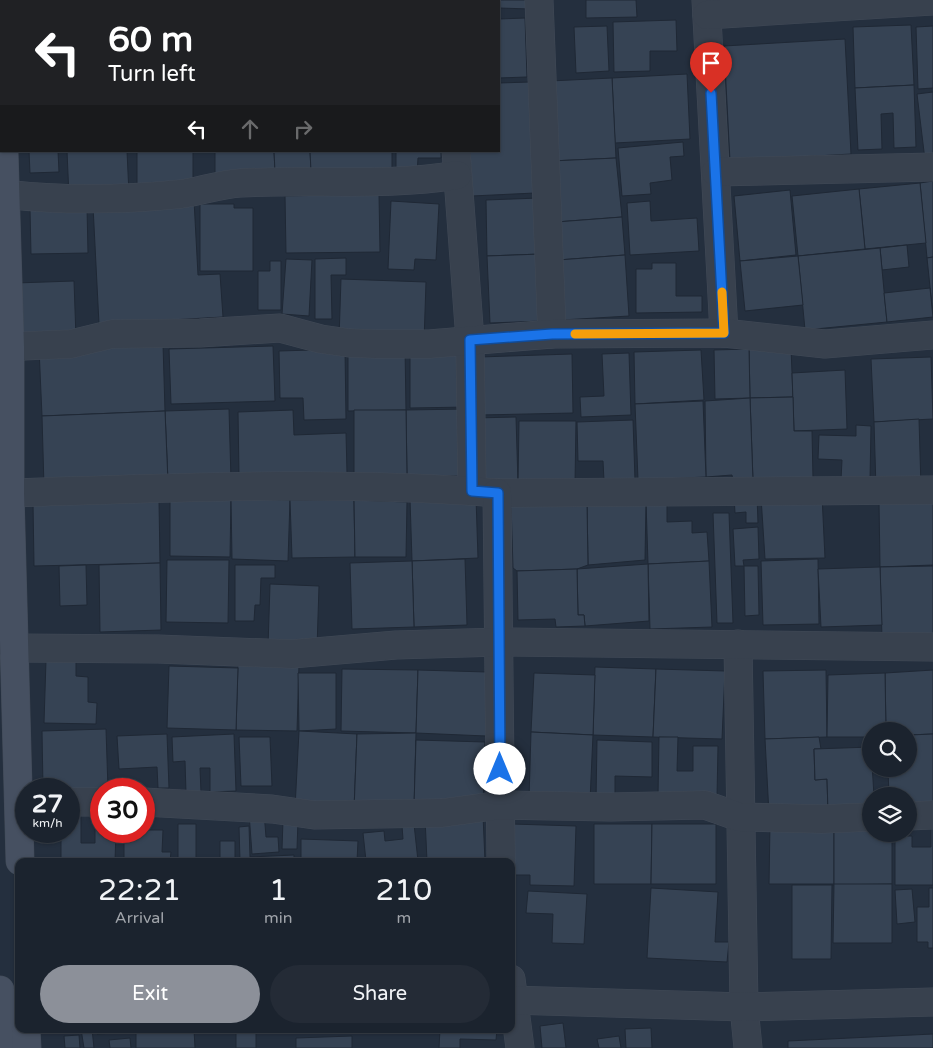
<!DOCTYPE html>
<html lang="en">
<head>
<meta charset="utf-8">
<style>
  :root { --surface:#1b232e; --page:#242b36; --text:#f1f3f6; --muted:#a0a4aa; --line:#39404a; --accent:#8c9099 }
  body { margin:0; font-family:"Varela Round",sans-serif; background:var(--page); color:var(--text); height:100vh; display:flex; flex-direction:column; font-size:19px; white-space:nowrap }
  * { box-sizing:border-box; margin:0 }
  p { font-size:16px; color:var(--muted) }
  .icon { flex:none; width:28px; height:28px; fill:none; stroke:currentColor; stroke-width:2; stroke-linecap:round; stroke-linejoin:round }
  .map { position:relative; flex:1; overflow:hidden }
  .drawer { position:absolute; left:15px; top:858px; width:500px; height:175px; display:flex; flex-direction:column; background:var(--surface); border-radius:10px; box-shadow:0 1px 4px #0004,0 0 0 1px var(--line) }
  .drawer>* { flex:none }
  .banner { position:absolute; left:0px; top:0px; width:500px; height:152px; box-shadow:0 1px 4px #0004,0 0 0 1px var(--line); background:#202124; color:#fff; overflow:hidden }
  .fabs { position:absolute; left:862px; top:722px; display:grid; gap:10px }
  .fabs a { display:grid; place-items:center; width:55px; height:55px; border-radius:50%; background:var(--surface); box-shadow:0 1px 4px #0004,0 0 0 1px var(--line); font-size:25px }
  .speed { position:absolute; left:15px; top:778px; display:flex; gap:10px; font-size:25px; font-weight:700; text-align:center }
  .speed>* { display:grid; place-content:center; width:65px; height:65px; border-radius:50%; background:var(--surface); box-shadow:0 1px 4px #0004,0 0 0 1px var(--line); line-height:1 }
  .speed small { font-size:12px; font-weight:400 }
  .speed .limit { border:8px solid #d22; background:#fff; color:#111 }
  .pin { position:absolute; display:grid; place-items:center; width:42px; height:42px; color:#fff; margin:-51px -21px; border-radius:50% 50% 50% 0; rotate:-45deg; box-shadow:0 0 5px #0007 }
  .pin .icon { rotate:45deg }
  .me { position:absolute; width:55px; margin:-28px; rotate:0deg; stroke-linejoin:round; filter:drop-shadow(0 0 4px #0008) }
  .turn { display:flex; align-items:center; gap:18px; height:105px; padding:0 25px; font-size:22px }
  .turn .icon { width:65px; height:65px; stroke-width:2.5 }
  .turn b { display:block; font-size:35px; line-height:42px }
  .lanes { display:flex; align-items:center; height:48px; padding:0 25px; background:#0003; justify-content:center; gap:25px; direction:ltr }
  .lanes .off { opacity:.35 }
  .eta { display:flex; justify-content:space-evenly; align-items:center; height:85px; text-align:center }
  .eta b { font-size:30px; font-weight:600; line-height:35px }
  .action { display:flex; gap:10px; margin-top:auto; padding:10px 25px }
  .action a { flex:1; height:58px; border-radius:30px; background:var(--accent); color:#fff; font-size:20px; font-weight:600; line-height:58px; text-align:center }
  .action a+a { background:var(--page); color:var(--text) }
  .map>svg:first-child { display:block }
  .building { fill:#364354; stroke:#1f2835 }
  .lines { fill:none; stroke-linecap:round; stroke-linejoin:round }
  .street-casing { stroke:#414a57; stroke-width:29 }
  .secondary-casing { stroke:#414a57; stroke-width:29 }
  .street { stroke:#38414e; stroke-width:28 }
  .secondary { stroke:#465061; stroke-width:28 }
  .route-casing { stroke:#114b97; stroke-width:12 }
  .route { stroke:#1a73e8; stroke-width:9 }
  .slow { stroke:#f59e0b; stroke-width:9 }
</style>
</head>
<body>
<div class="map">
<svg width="933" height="1048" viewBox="0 0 933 1048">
  <rect width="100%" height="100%" fill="#242f3e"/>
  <g class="building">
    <polygon points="88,0 141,0 88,1"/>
    <rect x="204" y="0" width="63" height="1"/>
    <rect x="284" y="0" width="56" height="1"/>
    <rect x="387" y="0" width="61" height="1"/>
    <polygon points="470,0 530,0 530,9 499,8 499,1"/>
    <polygon points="586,0 636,0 637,17 586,18"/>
    <polygon points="525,18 527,77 499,78 499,19"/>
    <polygon points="676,20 677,51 650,51 650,71 614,72 613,22"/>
    <polygon points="911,25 914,85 855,88 853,27"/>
    <polygon points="607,26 609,71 576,73 574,27"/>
    <polygon points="933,26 933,88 918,89 916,27"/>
    <polygon points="845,39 851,154 730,161 724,46"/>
    <polygon points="687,74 690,139 615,143 612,78"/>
    <polygon points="612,78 616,158 551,161 550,81"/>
    <polygon points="530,82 535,193 472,196 470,151 499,151 499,83"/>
    <polygon points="914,85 916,147 894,148 893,113 881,114 882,149 858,150 855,88"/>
    <polygon points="933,92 933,159 925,160 917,94"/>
    <polygon points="683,142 684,156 670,157 672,180 650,183 651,194 622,196 618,148"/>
    <polygon points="29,151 58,151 59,172 30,173"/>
    <polygon points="67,151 127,151 129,194 69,197"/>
    <rect x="137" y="151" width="56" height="37"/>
    <polygon points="215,151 274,151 275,172 215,174"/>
    <polygon points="274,151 310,151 311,171 275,172"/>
    <polygon points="310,151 392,151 392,170 311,171"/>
    <polygon points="396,151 441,151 441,158 418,158 417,175 396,175"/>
    <polygon points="616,158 622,217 556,222 551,161"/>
    <polygon points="933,181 933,257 927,258 920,183"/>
    <polygon points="920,183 926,243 865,249 859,189"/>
    <polygon points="859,189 865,249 798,256 792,196"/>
    <polygon points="790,190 796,255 740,261 734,196"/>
    <polygon points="379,194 380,252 286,253 285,196"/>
    <polygon points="539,198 541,254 487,256 486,200"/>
    <polygon points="194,200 198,275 220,274 223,317 99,324 93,206"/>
    <polygon points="391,201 439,204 436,260 415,259 414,270 388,269"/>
    <polygon points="650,201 651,221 697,218 699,251 630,255 627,203"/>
    <polygon points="200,204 234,204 234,208 253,208 253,271 200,271"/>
    <polygon points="87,207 88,253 31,254 30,209"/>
    <polygon points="622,217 625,255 558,260 556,222"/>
    <polygon points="907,245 909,267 882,270 880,248"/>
    <polygon points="880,248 887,322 805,330 798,256"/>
    <polygon points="541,254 543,321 490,323 487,256"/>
    <polygon points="625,255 629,316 562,320 558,260"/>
    <polygon points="798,256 803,305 745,311 740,261"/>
    <polygon points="933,257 933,316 927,258"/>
    <polygon points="346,258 346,275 331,275 332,319 315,319 315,259"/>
    <polygon points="286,259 312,260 309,316 282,314"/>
    <polygon points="270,261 281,261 281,310 258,310 258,271 270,271"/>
    <polygon points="652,263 676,263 676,296 702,296 702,312 636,313 636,269 652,269"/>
    <polygon points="341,279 426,282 424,342 339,339"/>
    <polygon points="74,281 76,338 17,340 16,283"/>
    <polygon points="930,288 933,317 887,322 884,293"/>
    <polygon points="163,344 165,411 42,416 39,348"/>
    <polygon points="273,346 275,401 171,404 169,349"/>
    <polygon points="405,347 406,410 348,411 348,348"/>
    <polygon points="467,347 467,407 410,408 410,348"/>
    <polygon points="791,348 793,397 750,398 749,349"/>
    <polygon points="345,349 346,419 304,420 303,398 280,398 279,351"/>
    <polygon points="749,349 750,398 715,399 714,350"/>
    <polygon points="701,350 704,400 635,404 634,352"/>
    <polygon points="629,353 631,415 581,417 580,397 604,396 602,354"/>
    <polygon points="572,354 573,413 481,415 479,357"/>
    <polygon points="931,357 933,419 874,422 871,359"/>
    <polygon points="845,370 847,429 794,431 792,373"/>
    <polygon points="793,397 794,431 812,431 813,478 753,481 750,398"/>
    <polygon points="750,398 753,481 733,481 732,475 706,477 705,401"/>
    <polygon points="703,401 706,477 638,480 635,404"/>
    <polygon points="229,409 231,480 168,482 165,411"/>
    <polygon points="466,409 466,476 407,476 406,410"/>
    <polygon points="293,410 294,435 346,433 347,473 239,476 238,412"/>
    <polygon points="354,410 406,410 407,476 354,481"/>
    <polygon points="165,411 168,482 44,487 42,416"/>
    <polygon points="516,417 518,484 476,485 474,418"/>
    <polygon points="919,419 921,487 876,489 874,422"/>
    <polygon points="633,420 635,480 604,481 603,461 578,461 577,422"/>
    <polygon points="519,421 576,421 575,484 518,484"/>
    <polygon points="856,425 871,426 870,480 841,480 842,460 818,459 819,435 856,436"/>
    <polygon points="822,495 825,558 765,559 761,497"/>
    <polygon points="757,496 758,523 746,523 746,512 735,513 734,497"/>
    <polygon points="476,497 478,558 412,561 410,499"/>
    <polygon points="170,498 231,499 230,557 170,556"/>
    <polygon points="231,499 290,500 288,561 232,559"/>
    <polygon points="159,500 160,563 34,566 33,503"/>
    <polygon points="290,500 354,500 355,557 292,558"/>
    <polygon points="354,500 407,502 406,557 355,557"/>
    <polygon points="933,500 933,565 880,567 879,502"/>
    <polygon points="667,501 667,522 692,521 692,533 707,532 709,561 648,564 646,502"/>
    <polygon points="587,502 646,502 645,560 588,565"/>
    <polygon points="587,502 588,565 577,569 517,571 513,568 511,504"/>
    <polygon points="713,513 729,513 733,623 717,623"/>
    <polygon points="758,527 759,559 743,560 744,566 735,566 733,529"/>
    <polygon points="465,559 467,625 414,627 412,561"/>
    <polygon points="818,559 819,624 763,625 761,561"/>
    <polygon points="167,560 229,560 228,623 166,622"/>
    <polygon points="412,561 414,627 352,629 350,563"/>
    <polygon points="709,561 712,627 650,629 648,564"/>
    <polygon points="160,563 161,630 100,632 99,565"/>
    <polygon points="648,564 649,621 585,626 584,615 578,615 577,569"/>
    <polygon points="86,565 87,605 60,606 59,566"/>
    <polygon points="235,565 275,565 275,578 261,578 260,605 255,605 254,621 235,621"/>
    <polygon points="744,566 758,566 759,615 745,616"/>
    <polygon points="933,566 933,637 882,639 880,567"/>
    <polygon points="880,567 882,625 821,627 818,569"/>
    <polygon points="577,569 578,615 584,615 585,626 556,627 555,619 518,620 517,571"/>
    <polygon points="270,584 319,586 317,648 268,647"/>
    <polygon points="46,660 76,661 76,676 88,677 88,702 97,703 96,724 44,723"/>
    <polygon points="238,664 299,665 297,731 236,730"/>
    <polygon points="169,666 238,668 236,730 167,728"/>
    <polygon points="595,667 656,669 653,737 593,735"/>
    <polygon points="342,669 418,670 416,733 341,731"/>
    <polygon points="656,669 725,671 722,739 653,737"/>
    <polygon points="418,670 487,672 486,736 416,733"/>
    <polygon points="826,670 827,737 765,739 763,671"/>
    <polygon points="933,670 933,734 909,735 909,731 886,731 885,673"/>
    <polygon points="298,673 336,673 336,729 299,731"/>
    <polygon points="534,673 595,675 593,735 531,732"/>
    <polygon points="885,673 886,731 871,731 871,737 827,737 828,675"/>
    <polygon points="106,729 108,789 43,789 42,731"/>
    <polygon points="299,731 357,734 354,810 295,808"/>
    <polygon points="531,732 593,735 590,801 529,799"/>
    <polygon points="416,733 414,811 354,810 357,734"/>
    <polygon points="167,734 169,788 158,788 157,767 119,769 117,736"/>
    <polygon points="234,734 236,791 210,792 210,768 200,768 201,792 186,793 185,761 173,762 172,737"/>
    <polygon points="933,734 933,811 909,812 909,796 889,796 888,769 909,769 909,735"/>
    <polygon points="239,737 270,737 272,786 241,786"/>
    <polygon points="659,737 678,737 677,771 693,771 693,746 718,746 717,798 658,796"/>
    <polygon points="819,737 821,749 814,749 815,780 827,779 828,812 769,814 765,739"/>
    <polygon points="416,740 485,742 483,806 414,805"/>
    <polygon points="597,740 652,742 652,777 615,776 615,801 596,801"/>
    <polygon points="871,747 874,796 871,796 871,811 828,812 827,779 815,780 814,749"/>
    <polygon points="69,810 81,810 81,843 95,843 95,812 101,812 101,831 116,831 115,861 61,861 61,831 69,831"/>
    <polygon points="264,812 266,837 278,837 279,852 252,854 249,813"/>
    <polygon points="483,815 485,861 427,861 425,818"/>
    <polygon points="931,819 933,819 933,885 895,885 895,836 912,836 912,847 931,847"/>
    <polygon points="283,820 298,820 297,849 282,849"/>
    <polygon points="178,824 196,824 196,859 220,859 220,841 235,841 235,861 178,861"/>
    <polygon points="414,824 418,861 366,861 363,833 384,831 385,841 403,839 402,826"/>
    <polygon points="512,824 576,826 574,886 530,885 530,875 511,875"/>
    <polygon points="594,824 652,824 651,884 594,884"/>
    <polygon points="652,824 716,824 716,884 651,884"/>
    <polygon points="770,824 834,824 834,884 769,884"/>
    <polygon points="834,824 871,824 871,834 892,834 892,884 832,885 834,884"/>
    <polygon points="249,826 250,857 294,855 294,861 240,861 239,827"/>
    <polygon points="144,830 163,830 162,852 171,852 170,861 124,861 124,831"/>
    <polygon points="301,839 358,841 357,861 301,861"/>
    <polygon points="834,884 892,884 892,943 833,943"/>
    <polygon points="792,885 832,885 831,959 792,959"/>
    <polygon points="651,888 718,892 715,942 729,942 727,962 647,958"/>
    <polygon points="929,888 933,888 933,948 928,948 928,942 917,942 917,907 929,907"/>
    <polygon points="912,889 915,922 897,924 895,890"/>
    <polygon points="528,891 587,894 584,944 552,943 553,914 526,913"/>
    <polygon points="563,1023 566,1048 542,1048 540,1026"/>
    <polygon points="651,1028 652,1048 626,1048 625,1029"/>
    <polygon points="71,1029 92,1029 94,1048 84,1048 81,1029 71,1031"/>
    <polygon points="97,1029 127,1029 128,1032 97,1034"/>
    <polygon points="175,1029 194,1029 195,1048 136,1048 136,1031"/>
    <rect x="236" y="1029" width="20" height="19"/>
    <polygon points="440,1029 497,1029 496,1040 460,1039 460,1048 439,1048"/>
    <polygon points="933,1034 933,1048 788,1048 788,1041"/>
    <polygon points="79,1035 80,1048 65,1048 64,1036"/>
    <polygon points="352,1036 352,1048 296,1048 296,1038"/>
    <polygon points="619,1036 621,1048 599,1048 597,1039"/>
    <polygon points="130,1038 131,1048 110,1048 109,1040"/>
  </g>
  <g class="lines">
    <defs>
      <g id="street">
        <polyline points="539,0 552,334"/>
        <polyline points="706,0 724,333"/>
        <polyline points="455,1 455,0"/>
        <polyline points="707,15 933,1"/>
        <polyline points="0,49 1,48"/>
        <polyline points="456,151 470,340 472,491"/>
        <polyline points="716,172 933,167"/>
        <path d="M4,194C63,201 122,200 181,194C201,191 221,184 241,183C313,179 386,187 457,175"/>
        <polyline points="0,347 71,344 112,334 200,333 280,328 321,339 349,343 376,344 429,344 552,334 724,333 825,344 933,335"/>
        <path d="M10,493C172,488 336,480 497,493L933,490"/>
        <polyline points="497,493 501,861"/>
        <polyline points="738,644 744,1007 748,1048"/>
        <polyline points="13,648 158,649 292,654 396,645 500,642 933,647"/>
        <polyline points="69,802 101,802"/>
        <polyline points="144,802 272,809 314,815 442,813 501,805 611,807 705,805 739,817 822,819 871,817"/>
        <polyline points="909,816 933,815"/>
        <polyline points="511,979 520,1048"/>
        <polyline points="511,1000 744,1007 933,1002"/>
      </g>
      <g id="secondary">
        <polyline points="3,0 3,1"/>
        <polyline points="4,151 10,347 10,493 20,861"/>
        <polyline points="0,990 3,1048"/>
        <polyline points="26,1029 27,1048"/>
      </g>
    </defs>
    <use href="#street" class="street-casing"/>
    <use href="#secondary" class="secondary-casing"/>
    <use href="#street" class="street"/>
    <use href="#secondary" class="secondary"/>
  </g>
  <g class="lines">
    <defs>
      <polyline id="route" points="500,769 498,493 472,491 470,340 552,334 724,333 711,93"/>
    </defs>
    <use href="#route" class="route-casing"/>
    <use href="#route" class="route"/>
    <polyline class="slow" points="575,334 724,333 722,292"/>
  </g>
</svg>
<div class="fabs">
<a><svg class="icon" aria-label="search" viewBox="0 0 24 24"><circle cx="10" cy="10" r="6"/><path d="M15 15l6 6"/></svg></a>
<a><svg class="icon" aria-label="layers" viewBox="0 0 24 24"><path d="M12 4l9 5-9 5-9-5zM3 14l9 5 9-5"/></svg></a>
</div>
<div class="speed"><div>27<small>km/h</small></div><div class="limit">30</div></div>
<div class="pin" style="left:711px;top:93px;background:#d93025"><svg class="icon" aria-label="arrive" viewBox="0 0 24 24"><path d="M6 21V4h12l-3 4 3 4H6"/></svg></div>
<svg class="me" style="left:500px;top:769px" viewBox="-20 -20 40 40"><circle r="19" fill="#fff"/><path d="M0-13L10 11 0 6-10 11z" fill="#1a73e8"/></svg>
<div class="banner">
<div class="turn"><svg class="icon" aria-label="left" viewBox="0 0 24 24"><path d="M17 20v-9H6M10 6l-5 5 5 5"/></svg><div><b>60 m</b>Turn left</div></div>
<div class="lanes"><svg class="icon" aria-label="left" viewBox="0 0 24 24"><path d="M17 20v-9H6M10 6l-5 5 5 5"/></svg><svg class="icon off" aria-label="ahead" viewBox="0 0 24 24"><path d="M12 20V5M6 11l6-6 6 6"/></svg><svg class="icon off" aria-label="right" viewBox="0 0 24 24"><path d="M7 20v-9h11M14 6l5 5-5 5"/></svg></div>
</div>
<section class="drawer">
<div class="eta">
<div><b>22:21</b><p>Arrival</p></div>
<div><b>1</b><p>min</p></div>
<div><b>210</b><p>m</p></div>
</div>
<div class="action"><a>Exit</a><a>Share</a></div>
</section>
</div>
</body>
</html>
